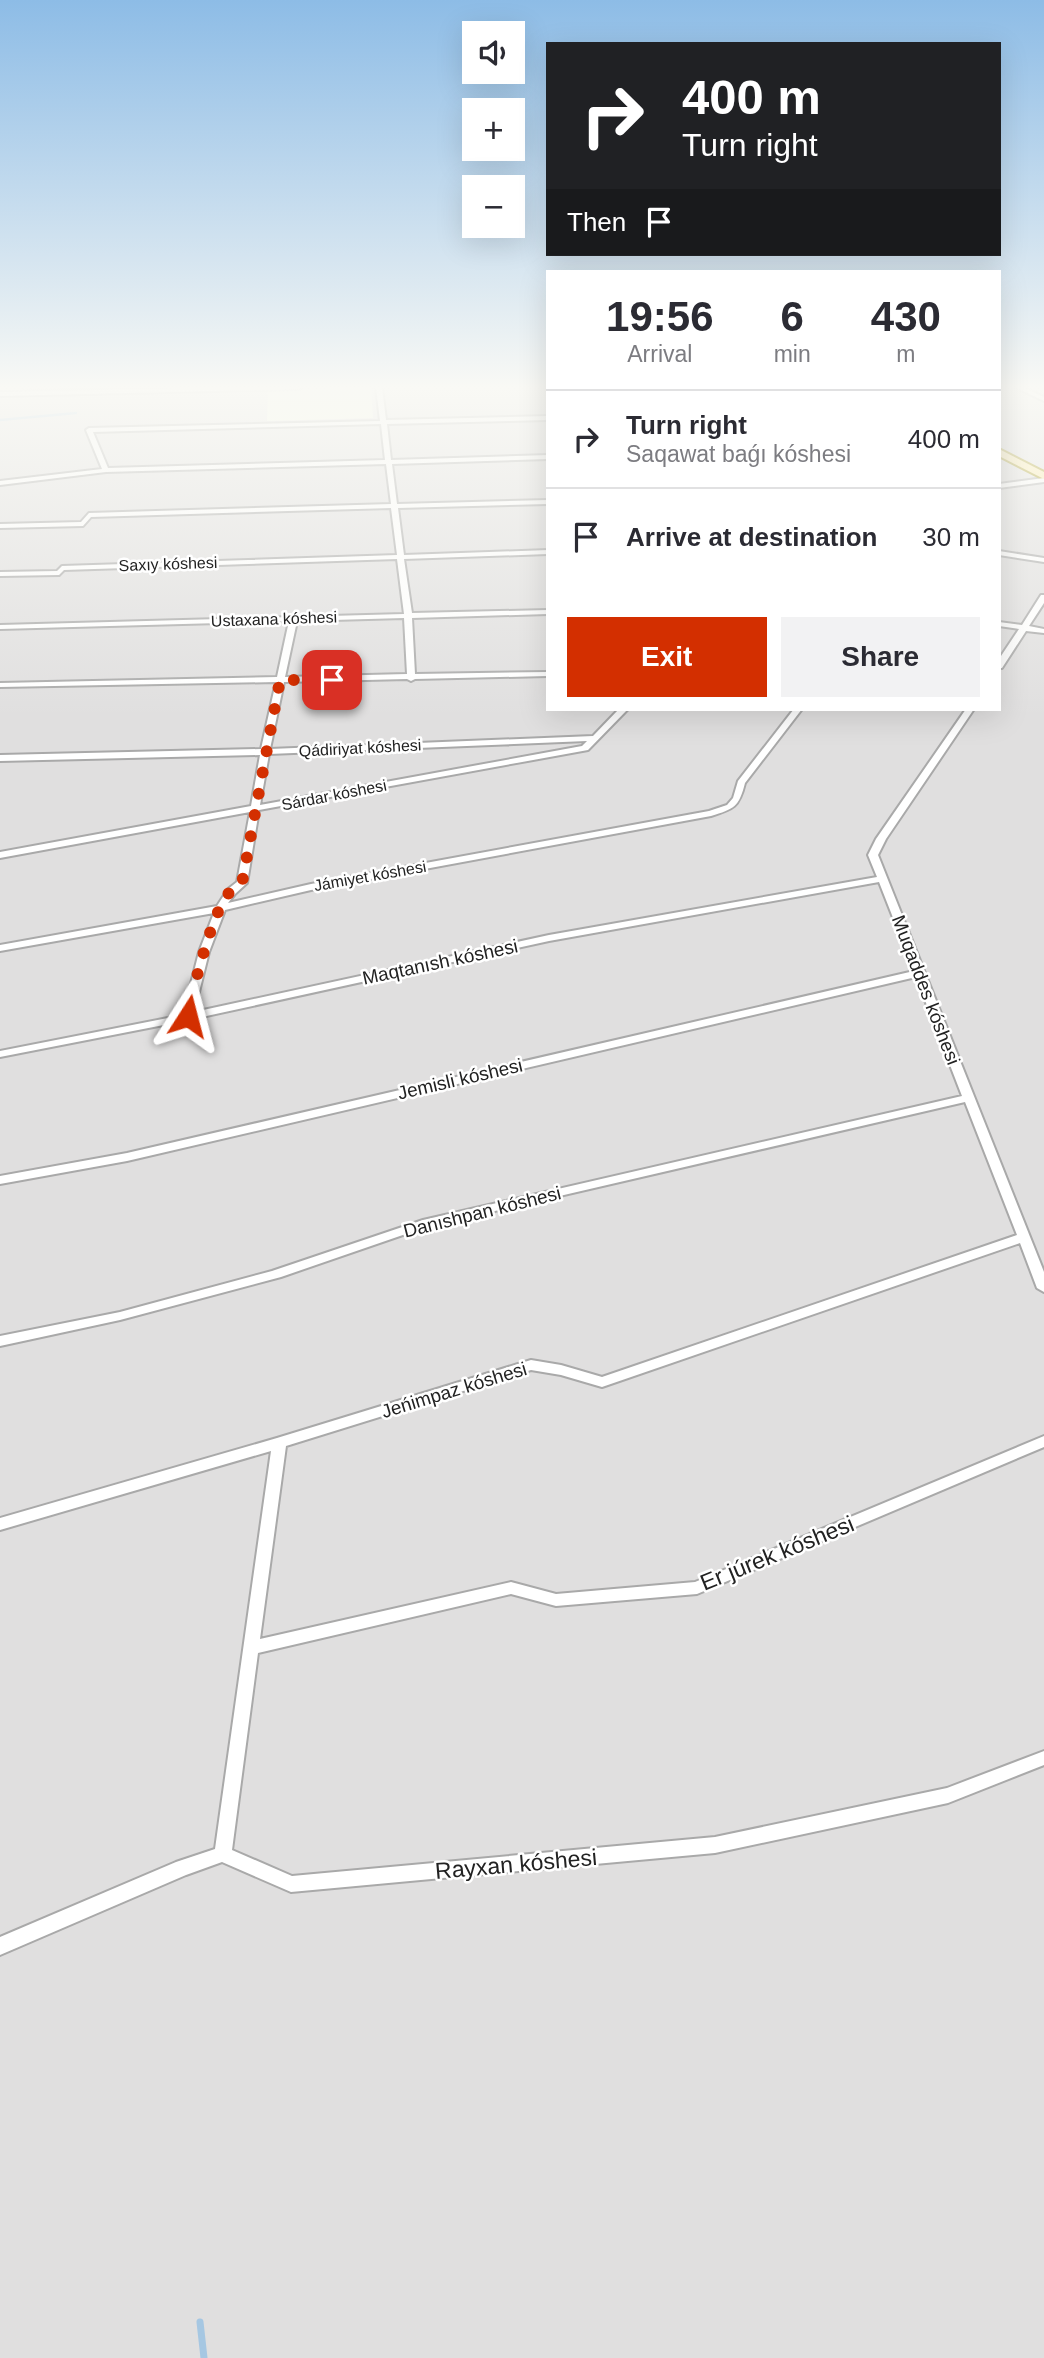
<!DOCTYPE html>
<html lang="en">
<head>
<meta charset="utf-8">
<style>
  :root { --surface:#fff; --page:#f2f2f3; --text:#2b2b33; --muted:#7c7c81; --line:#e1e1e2; --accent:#d32f00 }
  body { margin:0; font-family:Arial,sans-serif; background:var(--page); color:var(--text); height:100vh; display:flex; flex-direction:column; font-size:26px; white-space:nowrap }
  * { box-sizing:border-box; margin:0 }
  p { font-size:23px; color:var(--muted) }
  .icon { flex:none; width:38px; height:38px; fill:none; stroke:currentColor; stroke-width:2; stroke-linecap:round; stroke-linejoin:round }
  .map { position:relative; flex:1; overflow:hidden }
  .panel { position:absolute; left:546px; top:270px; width:455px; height:441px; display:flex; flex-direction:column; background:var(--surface); border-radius:0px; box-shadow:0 7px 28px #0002 }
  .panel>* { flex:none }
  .top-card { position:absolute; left:546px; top:42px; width:455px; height:214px; border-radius:0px; box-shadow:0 7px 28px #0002; background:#202124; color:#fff; overflow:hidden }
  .tools { position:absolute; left:462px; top:21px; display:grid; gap:14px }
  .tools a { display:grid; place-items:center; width:63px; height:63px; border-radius:0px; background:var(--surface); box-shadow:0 7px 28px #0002; font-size:35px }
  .pin { position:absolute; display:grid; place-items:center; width:60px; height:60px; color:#fff; margin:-30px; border-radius:14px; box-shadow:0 4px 10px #0006 }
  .me { position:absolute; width:77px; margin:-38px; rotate:9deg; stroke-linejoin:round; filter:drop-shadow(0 0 5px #0008) }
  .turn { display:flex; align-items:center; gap:24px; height:147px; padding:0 21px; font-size:32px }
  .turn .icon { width:91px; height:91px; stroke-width:2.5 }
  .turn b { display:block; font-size:49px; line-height:60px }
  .then { display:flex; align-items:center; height:66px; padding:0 21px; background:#0003; gap:14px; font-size:26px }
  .eta { display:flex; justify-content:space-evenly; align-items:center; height:119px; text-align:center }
  .eta b { font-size:42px; font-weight:700; line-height:49px }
  .cta { display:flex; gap:14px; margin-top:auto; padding:14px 21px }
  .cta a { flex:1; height:80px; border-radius:0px; background:var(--accent); color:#fff; font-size:28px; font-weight:700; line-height:80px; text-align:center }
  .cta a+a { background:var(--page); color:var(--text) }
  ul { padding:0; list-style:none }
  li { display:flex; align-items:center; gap:21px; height:98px; padding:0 21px; border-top:2px solid var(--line) }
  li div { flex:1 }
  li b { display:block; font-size:26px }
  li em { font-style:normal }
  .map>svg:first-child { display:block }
  .residential { fill:#e0dfdf }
  .education { fill:#f9ffe4 }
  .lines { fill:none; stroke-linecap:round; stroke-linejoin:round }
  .stream-far1 { stroke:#a6c7e2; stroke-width:2.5 }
  .stream { stroke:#a6c7e2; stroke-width:7 }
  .minor-casing { stroke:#a9a9a9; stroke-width:4 }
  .primary-casing { stroke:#9f8e00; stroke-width:4 }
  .minor { fill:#fff; fill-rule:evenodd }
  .primary { fill:#ffeba0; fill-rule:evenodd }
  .route { stroke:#d32f00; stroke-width:12; stroke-dasharray:0 21.6 }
  .labels { text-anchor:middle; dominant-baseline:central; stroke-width:5; stroke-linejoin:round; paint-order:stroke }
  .far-street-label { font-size:16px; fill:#222; stroke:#fff }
  .street-label { font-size:19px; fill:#222; stroke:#fff }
  .near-street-label { font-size:23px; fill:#222; stroke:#fff }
</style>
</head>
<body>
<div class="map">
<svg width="1044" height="2358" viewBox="0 0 1044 2358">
  <rect width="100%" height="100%" fill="#f2f1e8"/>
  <polygon class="residential" points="0,387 548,387 548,709 999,709 999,387 1044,387 1044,2358 0,2358"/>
  <polygon class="education" points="371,388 373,418 267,421 268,390"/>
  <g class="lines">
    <polyline class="stream-far1" points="0,420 76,413"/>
    <polyline class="stream" points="200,2322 204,2358"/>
    <defs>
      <g id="minor">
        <polygon points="237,387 302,387 299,389 0,396 0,392"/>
        <path d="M376,387H382L386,420L548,416V420L387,424L391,460L548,455V459L392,464L397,504L548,500V504L398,508L404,555L548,550V554L404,559L412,613L548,610V614L412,618L415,674L548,672V676L415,679L411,681L407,679L284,682L270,749L593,736L619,709H628L588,750L259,810L247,883L235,894L228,903L311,884L709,811L727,805L733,798L738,781L794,709H802L745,783C739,807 734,809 711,816L311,890L225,910L209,952L194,1012L549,935L877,877L868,855L876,839L966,709H974L886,839L878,855L1044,1272V1292L1037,1288L1020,1243L602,1387L561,1375L531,1370L286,1446L260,1639L511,1582L556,1594L695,1582L1044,1436V1447L697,1594L556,1606L511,1594L258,1653L232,1850L292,1876L715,1837L947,1788L1044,1751V1765L948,1803L715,1853L291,1892L222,1862L186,1875L0,1955V1937L176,1862L215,1849L271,1451L0,1530V1518L277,1438L531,1360L561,1365L602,1377L1017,1235L965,1102L426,1227L281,1277L120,1320L0,1346V1336L120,1312L272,1271L423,1220L962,1096L916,977L127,1161L0,1184V1176L127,1153L914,971L879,882L549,941L179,1022L0,1057V1051L183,1015L199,952L214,913L0,951V945L217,906L228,889L237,882L250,812L0,858V852L251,806L260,755L0,761V755L261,749L276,682L0,687V683L277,677L289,621L0,629V625L404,614L397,559L64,570L59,575L0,576V572L57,571L62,566L397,555L391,508L91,517L83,526L0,528V524L81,522L89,513L391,504L386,464L106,472L0,485V481L102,469L86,430L89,428L380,421ZM381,424L385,460L108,468L93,432ZM404,618L407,674L285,677L297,621ZM587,741L582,746L260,805L269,754Z"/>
        <polygon points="1015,387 1022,387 1044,397 1044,401"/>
        <polygon points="1044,478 1044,482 999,488 999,484"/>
        <polygon points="999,551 1044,558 1044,562 999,555"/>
        <polygon points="1041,595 1044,595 1044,603 1029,626 1044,629 1044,633 1026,631 1002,668 999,668 999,659 1019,629 999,626 999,622 1022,625"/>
      </g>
      <polygon id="primary" points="999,449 1044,472 1044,479 999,456"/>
    </defs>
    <use href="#minor" class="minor-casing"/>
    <use href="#primary" class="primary-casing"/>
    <use href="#minor" class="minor"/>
    <use href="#primary" class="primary"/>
  </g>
  <linearGradient id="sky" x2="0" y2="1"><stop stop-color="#8dbce6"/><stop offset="0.54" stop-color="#f9f9f5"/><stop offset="1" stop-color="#f9f9f5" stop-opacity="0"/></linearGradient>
  <rect width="1044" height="717" fill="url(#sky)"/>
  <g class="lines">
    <path class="route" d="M188,1016C192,991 213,910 229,893C233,889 238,886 242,883L280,680H332"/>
  </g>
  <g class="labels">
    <g class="far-street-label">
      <text transform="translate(168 564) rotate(-2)">Saxıy kóshesi</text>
      <text transform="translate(274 619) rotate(-2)">Ustaxana kóshesi</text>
      <text transform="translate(360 748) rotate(-3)">Qádiriyat kóshesi</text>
      <text transform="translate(334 795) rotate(-11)">Sárdar kóshesi</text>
      <text transform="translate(370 876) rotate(-10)">Jámiyet kóshesi</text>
    </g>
    <g class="street-label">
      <text transform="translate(440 962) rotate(-12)">Maqtanısh kóshesi</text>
      <text transform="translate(926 990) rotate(69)">Muqaddes kóshesi</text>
      <text transform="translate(460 1079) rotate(-13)">Jemisli kóshesi</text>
      <text transform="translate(482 1212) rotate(-14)">Danıshpan kóshesi</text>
      <text transform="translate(454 1390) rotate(-17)">Jeńimpaz kóshesi</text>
    </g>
    <g class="near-street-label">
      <text transform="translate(777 1553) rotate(-22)">Er júrek kóshesi</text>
      <text transform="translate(516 1864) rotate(-5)">Rayxan kóshesi</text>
    </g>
  </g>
</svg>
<div class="tools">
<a><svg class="icon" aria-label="sound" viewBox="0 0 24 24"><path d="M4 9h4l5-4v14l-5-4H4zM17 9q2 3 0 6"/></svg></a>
<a>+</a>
<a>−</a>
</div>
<div class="pin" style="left:332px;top:680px;background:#d93025"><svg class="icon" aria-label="arrive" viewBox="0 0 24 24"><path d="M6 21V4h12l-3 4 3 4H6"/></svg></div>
<svg class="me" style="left:188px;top:1016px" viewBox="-20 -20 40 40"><path d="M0-17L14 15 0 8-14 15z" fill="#d32f00" stroke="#fff" stroke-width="4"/></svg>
<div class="top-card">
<div class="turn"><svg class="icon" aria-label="right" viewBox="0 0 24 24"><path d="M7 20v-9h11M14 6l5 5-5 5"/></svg><div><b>400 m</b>Turn right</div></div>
<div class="then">Then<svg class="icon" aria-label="arrive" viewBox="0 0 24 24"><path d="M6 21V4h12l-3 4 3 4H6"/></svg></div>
</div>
<section class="panel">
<div class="eta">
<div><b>19:56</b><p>Arrival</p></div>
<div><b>6</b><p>min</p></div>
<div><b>430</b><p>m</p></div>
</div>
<ul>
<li><svg class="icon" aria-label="right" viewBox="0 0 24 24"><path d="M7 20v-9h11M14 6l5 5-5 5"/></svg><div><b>Turn right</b><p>Saqawat baǵı kóshesi</p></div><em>400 m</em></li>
<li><svg class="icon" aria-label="arrive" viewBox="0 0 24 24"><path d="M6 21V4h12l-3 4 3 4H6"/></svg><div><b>Arrive at destination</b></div><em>30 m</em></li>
</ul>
<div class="cta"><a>Exit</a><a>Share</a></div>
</section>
</div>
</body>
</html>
